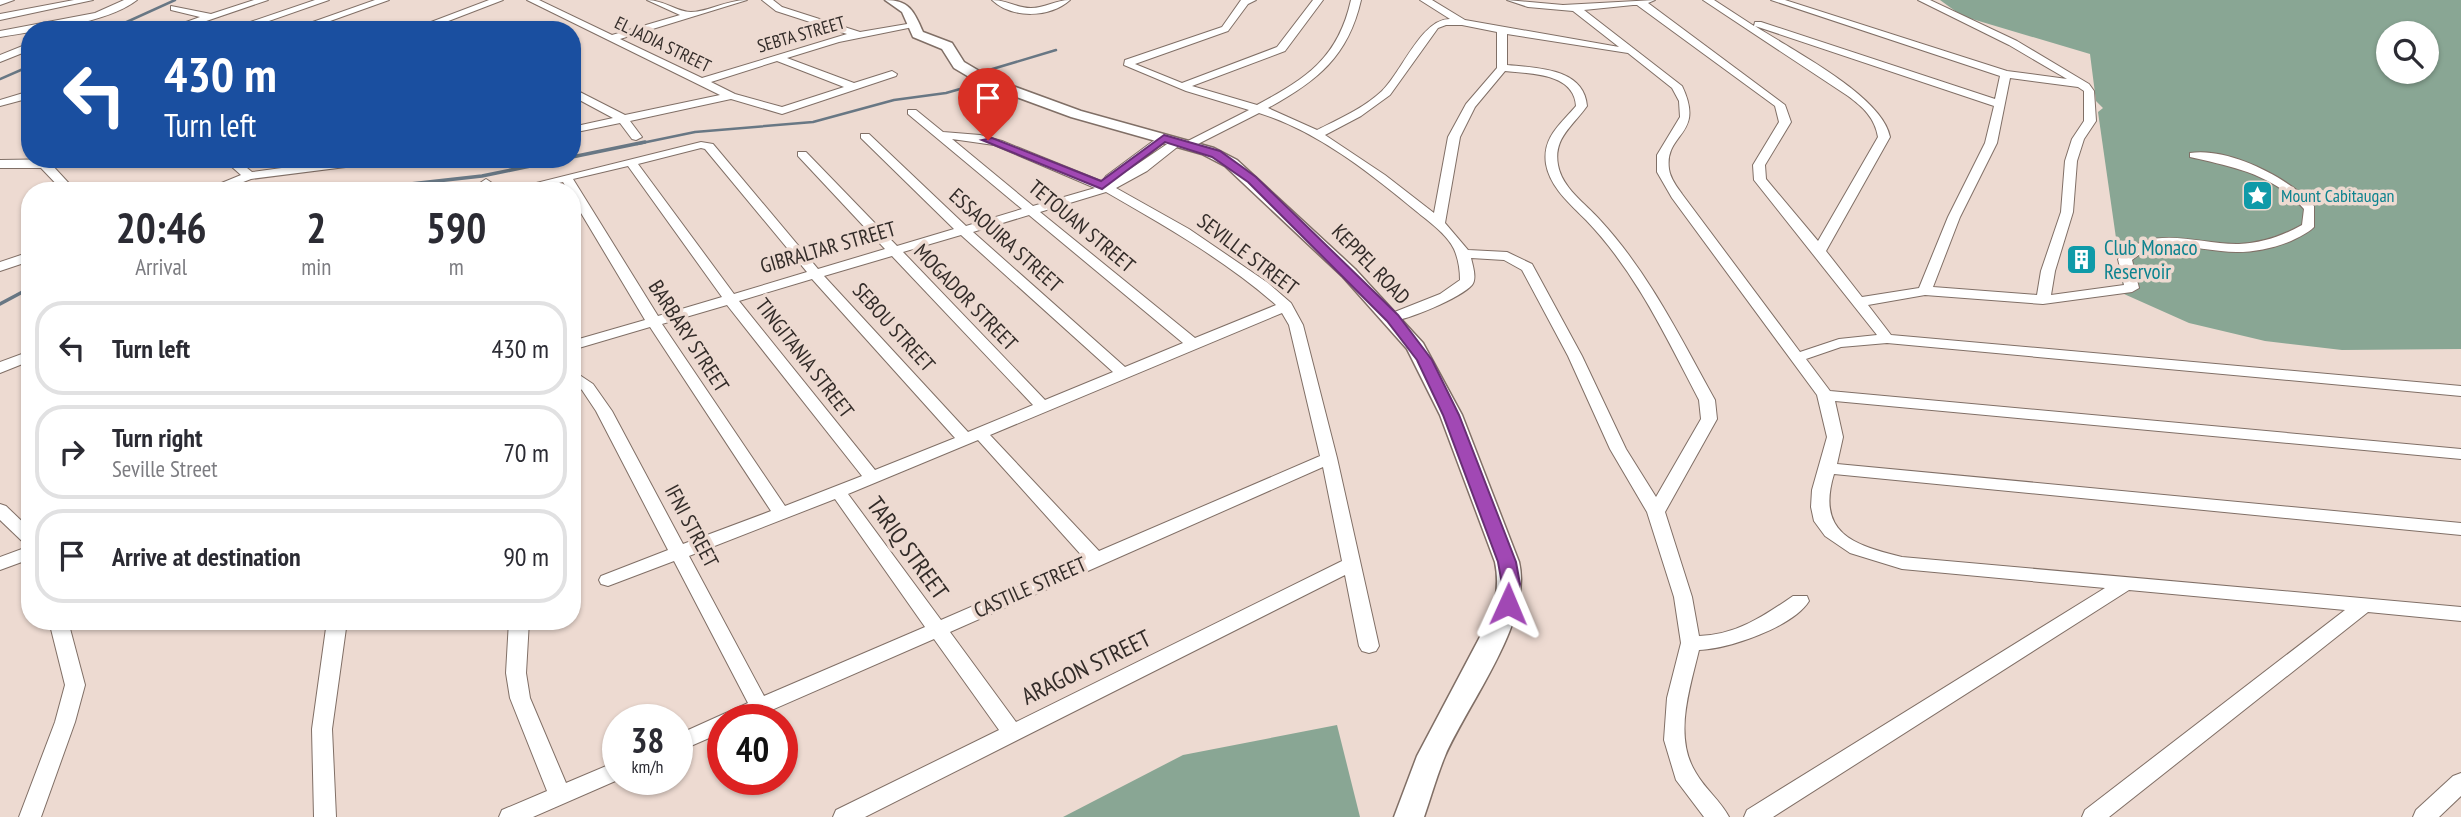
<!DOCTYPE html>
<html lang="en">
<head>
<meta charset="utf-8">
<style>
  :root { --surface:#fff; --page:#f7f7f7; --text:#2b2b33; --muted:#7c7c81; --line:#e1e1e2 }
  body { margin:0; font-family:"PT Sans Narrow",sans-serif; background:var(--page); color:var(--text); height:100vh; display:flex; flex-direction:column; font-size:26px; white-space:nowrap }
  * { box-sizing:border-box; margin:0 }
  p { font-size:23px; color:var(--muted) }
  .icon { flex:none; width:38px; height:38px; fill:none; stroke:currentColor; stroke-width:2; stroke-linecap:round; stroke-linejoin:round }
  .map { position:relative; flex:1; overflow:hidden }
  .side { position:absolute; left:21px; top:182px; width:560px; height:448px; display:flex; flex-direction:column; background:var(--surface); border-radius:28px; box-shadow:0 2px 5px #0004 }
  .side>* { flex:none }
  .guide { position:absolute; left:21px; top:21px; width:560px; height:147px; border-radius:28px; box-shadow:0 2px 5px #0004; background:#1a4fa0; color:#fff; overflow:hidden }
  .fabs { position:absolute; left:2376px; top:21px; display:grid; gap:14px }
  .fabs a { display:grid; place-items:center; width:63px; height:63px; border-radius:50%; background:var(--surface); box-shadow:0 2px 5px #0004; font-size:35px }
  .speed { position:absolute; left:602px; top:704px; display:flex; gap:14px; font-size:35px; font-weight:700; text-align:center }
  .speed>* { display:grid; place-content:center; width:91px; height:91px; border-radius:50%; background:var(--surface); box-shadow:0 2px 5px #0004; line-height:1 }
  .speed small { font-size:18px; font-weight:400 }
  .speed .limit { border:10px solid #d22; background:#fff; color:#111 }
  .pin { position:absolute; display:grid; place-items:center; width:60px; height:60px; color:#fff; margin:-72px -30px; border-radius:50% 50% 50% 0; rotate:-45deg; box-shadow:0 0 7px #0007 }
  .pin .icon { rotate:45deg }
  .me { position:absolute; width:77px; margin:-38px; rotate:1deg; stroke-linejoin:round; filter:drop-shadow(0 0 5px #0008) }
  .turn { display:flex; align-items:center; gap:24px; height:147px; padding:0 28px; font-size:32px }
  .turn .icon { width:91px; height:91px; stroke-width:2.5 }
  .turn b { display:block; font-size:49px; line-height:60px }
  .eta { display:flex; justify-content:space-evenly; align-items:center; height:119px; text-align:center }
  .eta b { font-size:42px; font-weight:700; line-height:49px }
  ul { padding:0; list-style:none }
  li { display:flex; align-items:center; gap:21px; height:94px; margin:0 14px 10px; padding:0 14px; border:4px solid var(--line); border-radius:28px }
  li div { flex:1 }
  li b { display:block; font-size:26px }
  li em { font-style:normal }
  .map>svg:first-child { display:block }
  .forest { fill:#89a694; fill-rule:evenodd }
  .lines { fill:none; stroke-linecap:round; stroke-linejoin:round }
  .stream-far1 { stroke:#687784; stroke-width:2.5 }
  .stream { stroke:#687784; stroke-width:3.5 }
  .street-casing { stroke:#806f66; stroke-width:2 }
  .secondary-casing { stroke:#806f66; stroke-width:3 }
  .street { fill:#fff; fill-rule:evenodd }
  .secondary { fill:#fff; fill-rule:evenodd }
  .route { fill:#a148b4; stroke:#692f75; stroke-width:2 }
  .labels { text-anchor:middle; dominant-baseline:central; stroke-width:7; stroke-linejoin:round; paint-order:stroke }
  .far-street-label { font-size:18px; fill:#332c29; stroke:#eddad1 }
  .far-culture-label { font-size:18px; fill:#0d838f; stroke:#eddad1; text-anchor:start }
  .street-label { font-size:21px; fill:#332c29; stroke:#eddad1 }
  .culture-label { font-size:21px; fill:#0d838f; stroke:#eddad1; text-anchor:start }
  .near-street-label { font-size:24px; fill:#332c29; stroke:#eddad1 }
</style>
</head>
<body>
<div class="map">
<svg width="2461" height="817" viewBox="0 0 2461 817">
  <rect width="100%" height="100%" fill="#eddad1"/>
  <g class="forest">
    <path d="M1940,0H2461V349L2342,350L2265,341L2189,323L2124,294L2098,112L2103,108L2096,101L2090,54L1962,16ZM2389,33H2427V72H2389Z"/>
    <polygon points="1337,725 1360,817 1063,817 1183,755"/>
  </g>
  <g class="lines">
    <g class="stream-far1">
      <polyline points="109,30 175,0"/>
      <polyline points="0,79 30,66"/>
      <polyline points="637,144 695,132 813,122 894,100 946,93 974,85 989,70 1056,50"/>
    </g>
    <g class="stream">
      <polyline points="572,157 645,142"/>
      <polyline points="347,191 482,176 564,159"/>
      <polyline points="0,304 30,288"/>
    </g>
    <defs>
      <g id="street">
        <polygon points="0,0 14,0 0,5"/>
        <polygon points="74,0 93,0 0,20 0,14"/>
        <path d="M124,0H137C106,24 39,30 0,37V31L95,13Z"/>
        <polygon points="254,0 268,0 180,30 164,30 200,17 171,10 171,6 211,14"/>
        <polygon points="315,0 329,0 243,30 227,30"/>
        <polygon points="375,0 389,0 305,30 290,30"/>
        <polygon points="489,0 503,0 425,30 410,30"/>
        <path d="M527,0H539L612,35L680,15L647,0C664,0 677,12 691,12C708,12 726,0 747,0L620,39L702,78L847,34L776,11L762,0H773L782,7L860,32L913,23L918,26L839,42L787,58L854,83L892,71L897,74L896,76L782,114L731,99L630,121L642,137L636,140L632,139L620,123L572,133V127L613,118L572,96V88L625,115L720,95ZM777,61L844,87L782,107L735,94L711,82Z"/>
        <path d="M992,0C1006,0 1017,8 1031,8C1045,8 1056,0 1070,0C1050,18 1012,19 992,0Z"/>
        <path d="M1241,0H1256L1248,4L1228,31L1135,64L1182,83L1277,47L1313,0H1323L1285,51L1192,86L1257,105C1307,78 1338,58 1351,0H1361C1348,57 1317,81 1268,108L1317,130C1339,119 1364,108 1382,91C1402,72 1421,19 1450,19L1420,0H1432L1465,20L1619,47L1573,11L1528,7L1507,0L1563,5L1655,0L1648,3L1785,105L1791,122L1765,165L1766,179L1818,241L1878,137C1875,118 1863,107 1848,96L1703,0H1714L1754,26L1755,22H1761L1995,99L2000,76L1771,0H1785L2007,71L2067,79L2009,45L1918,0H1930L2017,41L2089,84L2094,91L2096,121L2084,139L2077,161L2073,212L2055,271L2051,295L2124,285L2118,259C2150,222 2198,245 2239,244C2262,243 2282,236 2302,225L2304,209C2273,174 2233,167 2190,157V153C2229,147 2289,178 2314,206V227C2308,233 2299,237 2291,241C2269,250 2244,254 2221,251C2188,248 2159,237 2132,260L2139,288L2132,292L2043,304L1925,295L1868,305L1891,335L2461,386V396L1887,343L1841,347L1806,359L1830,391L2461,449V459L1835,401L1843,437L1837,464L2461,523V535L1834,474C1816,533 1853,545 1902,557L2461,607V621L2368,612L2109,817H2082L2085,810L2345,610L2129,590L1773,817H1744L1747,810L2105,588L1902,569L1850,553L1825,536L1814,521L1811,507L1812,490L1827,437L1817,395L1672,198L1657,172V155L1680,117L1679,101L1672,88L1628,53L1507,34V65C1537,68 1584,68 1587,106C1573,126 1553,138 1558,165C1562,188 1585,203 1600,220C1649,273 1680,337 1715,400L1717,419L1665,512L1692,597L1699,636C1736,635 1764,616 1793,596H1807L1809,601C1793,627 1729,649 1699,650C1690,688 1673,737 1696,773C1705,789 1721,801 1729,817H1704L1676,780L1664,740L1667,698L1681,643L1674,597L1647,512L1610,449L1568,356L1522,270L1504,260L1471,258C1473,266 1477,279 1472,285C1462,297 1401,324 1387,321L1385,318L1387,315L1440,294L1460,280C1460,269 1458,258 1454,249C1447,234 1428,221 1416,211C1369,172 1317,131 1259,113L1192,147H1184V143L1249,110L1186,91L1124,65L1125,60L1222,27ZM1633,5H1637L1775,106L1779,122L1753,165L1754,180L1877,335L1839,339L1800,352L1682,194C1677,187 1670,178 1669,169C1664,132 1706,136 1682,86L1584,10ZM1446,25H1462L1497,32V68L1466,104L1448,137L1434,213L1385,175L1325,135L1361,116L1390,95L1438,28ZM1755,26L1994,106L1985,143L1948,217L1919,288L1862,297L1826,251L1890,137C1883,96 1790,49 1755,26ZM1505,71C1531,74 1574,73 1576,106C1561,124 1542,137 1546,164C1550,187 1570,204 1586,220C1636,272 1666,337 1699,400L1701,419L1656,497L1626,449L1582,356L1532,264L1507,252L1468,250L1445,223L1460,137L1475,107ZM2010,78L2078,87L2084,91V121L2072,139L2065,161L2061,212L2041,271L2037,295L1933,287L1960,217L1997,143Z"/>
        <polygon points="30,43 30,50 0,62 0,55"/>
        <polygon points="30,91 30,98 0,106 0,100"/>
        <path d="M908,110H916L943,132L980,135L1002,141L1106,183L1108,182L1104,179L1106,176L1160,136L1170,138L1126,172L1173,140H1181V144L1147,171L1116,188L1189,229L1268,283L1291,303L1303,325L1337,458L1379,646L1376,651L1369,653L1362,651L1359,646L1345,575L865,817H833L836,810L999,730L934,639L751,719H723V732L677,752V735L748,703L674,561L608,586L601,584L599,580L601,576L668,550L596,411L582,390L572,382V370L593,384L612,411L683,544L771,511L650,327L572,350V341L645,320L572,198V191H568L563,182L526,191H504L701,142L713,144L818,269L885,249L798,156V152H806L897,246L954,229L861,138V134H869L966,226L1022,209L908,114ZM952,139L994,145L1095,188L1033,206ZM701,148L705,149L807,272L734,294L638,164ZM628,166L722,297L658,316L573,179ZM1106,192C1165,226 1225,260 1276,305L1195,338L1040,212ZM1029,215L1183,343L1125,367L973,232ZM961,235L1113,372L1045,400L903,252ZM892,256L1033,405L968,432L824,276ZM812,279L955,438L875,470L739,301ZM727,305L862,476L785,506L662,324ZM1282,313L1289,325L1320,456L1099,551L990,435ZM978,440L1084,558L941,620L848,494ZM1323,467L1342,561L1016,722L950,632ZM835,499L925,627L764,696L689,556Z"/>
        <polygon points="64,159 52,165 76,191 63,191 41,168 0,168 0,160"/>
        <polygon points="223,159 236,159 252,172 348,159 383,159 377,163 251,179 220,191 202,191 241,175"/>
        <polygon points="486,179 492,183 493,191 481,191 480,183"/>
        <polygon points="30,252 30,261 0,271 0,262"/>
        <polygon points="30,351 30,361 0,373 0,362"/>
        <polygon points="0,504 6,506 30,529 30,545 24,543 0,520"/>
        <polygon points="30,546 30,559 0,570 0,557"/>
        <polygon points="49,621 68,621 85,685 75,722 41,817 19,817 55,722 65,685"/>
        <polygon points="327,621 347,621 332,729 336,817 314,817 312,729"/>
        <polygon points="509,621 529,621 526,673 530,698 566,783 618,761 620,779 533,817 499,817 502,810 547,791 510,698 506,673"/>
        <polygon points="2461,773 2461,796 2439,817 2413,817 2416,810 2453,776"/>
      </g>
      <path id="secondary" d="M885,0C909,0 914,11 923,32L952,43L964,62L991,78L1081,111L1214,148L1237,160L1355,269L1423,343L1462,415L1519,562C1533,621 1469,701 1445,756C1437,775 1431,797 1424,817H1394L1417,756L1491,616C1497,598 1499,581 1495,562L1440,415L1407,349L1343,277L1225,166L1202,154L1071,117L981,84L954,68L942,49L913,37L902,12Z"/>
    </defs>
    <use href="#street" class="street-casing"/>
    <use href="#secondary" class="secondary-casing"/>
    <use href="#street" class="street"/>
    <use href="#secondary" class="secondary"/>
  </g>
  <polygon class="route" points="1164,135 1220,151 1256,177 1398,315 1432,360 1459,415 1516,562 1520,584 1515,608 1502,608 1499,604 1502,584 1498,562 1443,415 1417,360 1387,321 1248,182 1212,157 1165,142 1102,189 982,140 992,138 1101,181"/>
  <defs>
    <symbol id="sight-square" viewBox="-11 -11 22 22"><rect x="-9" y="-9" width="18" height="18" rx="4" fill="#0f9aa8" stroke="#eddad1"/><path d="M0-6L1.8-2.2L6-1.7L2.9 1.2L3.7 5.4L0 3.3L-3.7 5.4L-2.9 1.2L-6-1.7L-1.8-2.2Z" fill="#fff"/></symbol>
    <symbol id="building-square" viewBox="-11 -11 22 22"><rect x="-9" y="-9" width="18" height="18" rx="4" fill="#0f9aa8" stroke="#eddad1"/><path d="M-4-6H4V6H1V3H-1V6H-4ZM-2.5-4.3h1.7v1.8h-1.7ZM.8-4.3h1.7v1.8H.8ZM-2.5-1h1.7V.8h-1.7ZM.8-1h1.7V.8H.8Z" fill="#fff"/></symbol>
  </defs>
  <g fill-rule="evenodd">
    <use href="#sight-square" x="2240" y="178" width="35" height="35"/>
    <use href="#building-square" x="2064" y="242" width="35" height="35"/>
  </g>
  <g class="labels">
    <g class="far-street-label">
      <text transform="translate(801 34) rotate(-16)">SEBTA STREET</text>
      <text transform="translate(663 44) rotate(26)">EL JADIA STREET</text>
    </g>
    <g class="far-culture-label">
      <text x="2281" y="195">Mount Cabitaugan</text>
    </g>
    <g class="street-label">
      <text transform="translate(1082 226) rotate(40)">TETOUAN STREET</text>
      <text transform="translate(1006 240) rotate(42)">ESSAOUIRA STREET</text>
      <text transform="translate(828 247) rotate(-16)">GIBRALTAR STREET</text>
      <text transform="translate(1248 254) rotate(37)">SEVILLE STREET</text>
      <text transform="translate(1371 264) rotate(46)">KEPPEL ROAD</text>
      <text transform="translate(966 297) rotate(46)">MOGADOR STREET</text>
      <text transform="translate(894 327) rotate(48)">SEBOU STREET</text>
      <text transform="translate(689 336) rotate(57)">BARBARY STREET</text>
      <text transform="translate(805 358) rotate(52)">TINGITANIA STREET</text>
      <text transform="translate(692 526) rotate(62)">IFNI STREET</text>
      <text transform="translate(1030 587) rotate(-24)">CASTILE STREET</text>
    </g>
    <g class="culture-label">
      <text x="2104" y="247">Club Monaco<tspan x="2104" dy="24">Reservoir</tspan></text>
    </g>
    <g class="near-street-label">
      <text transform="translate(908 548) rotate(54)">TARIQ STREET</text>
      <text transform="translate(1086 667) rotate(-26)">ARAGON STREET</text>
    </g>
  </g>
</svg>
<div class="fabs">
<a><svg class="icon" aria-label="search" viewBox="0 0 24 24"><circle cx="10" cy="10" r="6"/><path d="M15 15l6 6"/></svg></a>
</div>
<div class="speed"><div>38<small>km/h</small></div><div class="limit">40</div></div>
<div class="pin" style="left:988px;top:140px;background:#d93025"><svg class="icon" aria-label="arrive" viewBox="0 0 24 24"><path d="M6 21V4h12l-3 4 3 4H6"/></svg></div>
<svg class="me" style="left:1508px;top:604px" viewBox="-20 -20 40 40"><path d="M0-17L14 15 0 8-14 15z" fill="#a148b4" stroke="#fff" stroke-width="4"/></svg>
<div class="guide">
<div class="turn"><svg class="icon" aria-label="left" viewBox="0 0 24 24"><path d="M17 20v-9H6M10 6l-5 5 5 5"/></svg><div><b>430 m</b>Turn left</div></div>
</div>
<section class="side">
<div class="eta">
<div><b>20:46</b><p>Arrival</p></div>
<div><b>2</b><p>min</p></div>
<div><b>590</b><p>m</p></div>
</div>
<ul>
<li><svg class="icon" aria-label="left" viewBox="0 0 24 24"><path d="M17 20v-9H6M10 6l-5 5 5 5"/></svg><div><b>Turn left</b></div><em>430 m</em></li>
<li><svg class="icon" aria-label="right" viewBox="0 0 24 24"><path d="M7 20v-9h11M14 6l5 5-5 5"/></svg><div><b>Turn right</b><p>Seville Street</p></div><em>70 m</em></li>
<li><svg class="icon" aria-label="arrive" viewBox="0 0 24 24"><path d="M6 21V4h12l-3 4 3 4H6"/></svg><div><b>Arrive at destination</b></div><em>90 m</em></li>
</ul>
</section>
</div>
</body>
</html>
